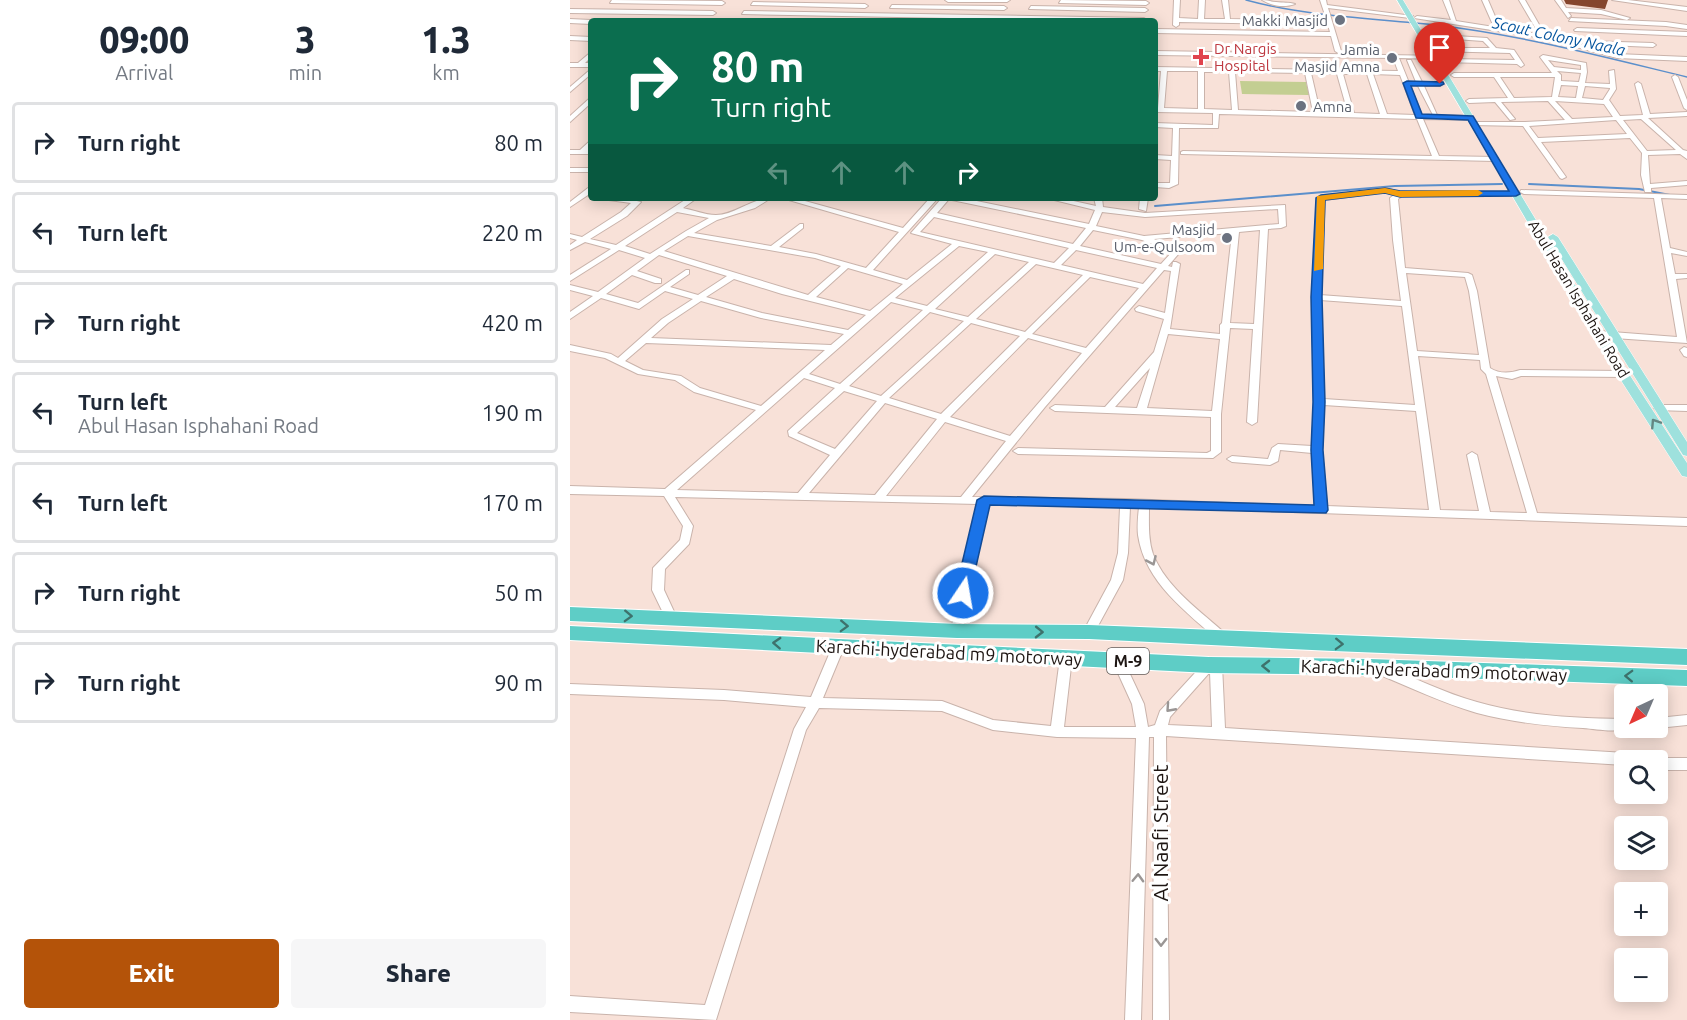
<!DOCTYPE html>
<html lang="en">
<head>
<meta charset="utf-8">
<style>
  :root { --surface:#fff; --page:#f6f6f7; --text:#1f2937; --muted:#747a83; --line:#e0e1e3; --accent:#b45309 }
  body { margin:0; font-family:Ubuntu,sans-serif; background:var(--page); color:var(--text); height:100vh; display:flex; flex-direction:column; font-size:22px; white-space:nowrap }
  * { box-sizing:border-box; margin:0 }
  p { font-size:20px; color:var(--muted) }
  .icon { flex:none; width:33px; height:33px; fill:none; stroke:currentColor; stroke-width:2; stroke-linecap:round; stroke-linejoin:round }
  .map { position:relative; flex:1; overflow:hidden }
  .drawer { display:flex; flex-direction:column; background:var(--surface); width:570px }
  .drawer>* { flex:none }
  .guide { position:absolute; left:18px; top:18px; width:570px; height:183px; border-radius:6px; box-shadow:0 3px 15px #0003; background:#0b6e4f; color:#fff; overflow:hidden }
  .needle { width:39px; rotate:224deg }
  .fabs { position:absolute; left:1044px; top:684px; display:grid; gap:12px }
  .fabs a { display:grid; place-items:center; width:54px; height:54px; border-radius:6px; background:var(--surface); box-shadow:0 3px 15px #0003; font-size:30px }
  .pin { position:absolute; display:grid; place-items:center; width:51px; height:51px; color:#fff; margin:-62px -26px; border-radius:50% 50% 50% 0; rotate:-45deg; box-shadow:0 0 6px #0007 }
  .pin .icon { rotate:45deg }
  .me { position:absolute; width:66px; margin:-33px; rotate:12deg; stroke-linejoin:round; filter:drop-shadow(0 0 4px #0008) }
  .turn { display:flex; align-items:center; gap:21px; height:126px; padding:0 24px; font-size:27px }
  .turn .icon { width:78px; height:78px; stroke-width:2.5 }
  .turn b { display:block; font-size:42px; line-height:51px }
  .lanes { display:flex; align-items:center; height:57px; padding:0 24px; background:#0003; justify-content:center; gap:30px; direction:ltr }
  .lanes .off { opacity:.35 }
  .eta { display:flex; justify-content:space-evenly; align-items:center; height:102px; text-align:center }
  .eta b { font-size:36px; font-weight:800; line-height:42px }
  .button { display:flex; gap:12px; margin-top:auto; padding:12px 24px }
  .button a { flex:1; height:69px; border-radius:6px; background:var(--accent); color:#fff; font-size:24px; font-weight:800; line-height:69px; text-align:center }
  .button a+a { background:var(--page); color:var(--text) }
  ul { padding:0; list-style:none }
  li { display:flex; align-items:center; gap:18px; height:81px; margin:0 12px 9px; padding:0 12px; border:3px solid var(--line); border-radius:6px }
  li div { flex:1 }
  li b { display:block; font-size:22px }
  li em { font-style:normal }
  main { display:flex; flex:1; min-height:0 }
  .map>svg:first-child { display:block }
  .green { fill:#c3ce92 }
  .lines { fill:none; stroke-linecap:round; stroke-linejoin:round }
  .stream-far1 { stroke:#5b8fcb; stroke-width:1.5 }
  .stream { stroke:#5b8fcb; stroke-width:2 }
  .minor-casing { stroke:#c9b3ab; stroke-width:2 }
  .major-casing { stroke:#fff; stroke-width:1 }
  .highway-casing { stroke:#fff; stroke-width:2 }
  .minor { fill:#fff; fill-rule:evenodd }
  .major { fill:#9ee1dd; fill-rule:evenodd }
  .highway { fill:#5ecdc6; fill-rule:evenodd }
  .wall { fill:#85462e }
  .oneway { stroke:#648682 }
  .oneway2 { stroke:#9a9695 }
  .oneway3 { stroke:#3e726c }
  .route { fill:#1a73e8; stroke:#114b97; stroke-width:1.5 }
  .slow { fill:#f59e0b }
  .worship-dot { fill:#6b7280; stroke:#fff; stroke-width:2 }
  .health-dot { fill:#e0444e; stroke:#fff; stroke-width:2 }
  .labels { text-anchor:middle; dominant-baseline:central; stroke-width:6; stroke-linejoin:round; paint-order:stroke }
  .far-worship-label { font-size:15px; fill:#5b616d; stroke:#fff; text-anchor:end }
  .far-health-label { font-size:15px; fill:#be3a42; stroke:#fff; text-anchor:start }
  .far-street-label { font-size:15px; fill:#1e1613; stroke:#fff }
  .far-water-label { font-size:16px; font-style:italic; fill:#05559e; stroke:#fff }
  .shield { fill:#fff; stroke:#625c5a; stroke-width:1.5 }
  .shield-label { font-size:16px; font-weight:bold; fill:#1e1613 }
  .street-label { font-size:18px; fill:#1e1613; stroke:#fff }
  .near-street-label { font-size:21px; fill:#1e1613; stroke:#fff }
</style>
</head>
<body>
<main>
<section class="drawer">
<div class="eta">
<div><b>09:00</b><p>Arrival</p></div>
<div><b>3</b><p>min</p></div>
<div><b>1.3</b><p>km</p></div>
</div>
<ul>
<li><svg class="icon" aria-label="right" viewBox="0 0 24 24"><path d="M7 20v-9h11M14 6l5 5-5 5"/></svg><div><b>Turn right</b></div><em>80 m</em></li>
<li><svg class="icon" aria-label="left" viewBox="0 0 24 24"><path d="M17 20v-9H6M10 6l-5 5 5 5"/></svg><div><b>Turn left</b></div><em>220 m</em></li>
<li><svg class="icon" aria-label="right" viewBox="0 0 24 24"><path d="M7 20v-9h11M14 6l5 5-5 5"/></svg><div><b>Turn right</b></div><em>420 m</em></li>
<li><svg class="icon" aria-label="left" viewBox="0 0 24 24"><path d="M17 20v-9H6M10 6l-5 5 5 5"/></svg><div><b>Turn left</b><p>Abul Hasan Isphahani Road</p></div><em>190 m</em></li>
<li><svg class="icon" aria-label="left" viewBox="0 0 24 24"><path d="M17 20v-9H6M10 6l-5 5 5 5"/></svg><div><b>Turn left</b></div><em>170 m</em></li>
<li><svg class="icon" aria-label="right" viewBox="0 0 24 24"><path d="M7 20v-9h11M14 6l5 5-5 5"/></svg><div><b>Turn right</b></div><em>50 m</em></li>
<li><svg class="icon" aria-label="right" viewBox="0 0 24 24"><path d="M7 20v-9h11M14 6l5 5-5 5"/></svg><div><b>Turn right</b></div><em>90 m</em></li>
</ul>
<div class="button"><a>Exit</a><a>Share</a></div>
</section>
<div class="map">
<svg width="1117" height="1020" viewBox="0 0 1117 1020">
  <rect width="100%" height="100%" fill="#f8e1d8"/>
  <polygon class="green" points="670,81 736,82 739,95 672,94"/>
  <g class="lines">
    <path class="stream-far1" d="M676,0C738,17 802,18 866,25C951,35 1034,57 1117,77"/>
    <g class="stream">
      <polyline points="959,184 1069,189 1100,195"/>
      <polyline points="585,206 825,186 932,184"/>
    </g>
    <defs>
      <g id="minor">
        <polygon points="42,0 152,1 155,3 152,5 40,3"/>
        <polygon points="375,0 440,0 437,2 378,2"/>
        <polygon points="491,0 576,1 579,3 576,5 489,3"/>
        <polygon points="604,0 610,0 609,18 628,19 629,0 635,0 634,19 655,19 652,0 658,0 660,19 757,21 750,0 756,0 757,5 843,16 840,18 758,8 771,51 768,53 765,51 761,36 585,33 585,29 760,32 758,25 609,22 609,25 606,27 603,25"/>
        <path d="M692,0C698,0 701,2 706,2C713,3 719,2 725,4C714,8 702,6 692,0Z"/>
        <polygon points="873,0 879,0 886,21 924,27 912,0 918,0 930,28 969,34 949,0 955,0 975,35 1047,54 1117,57 1117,61 1047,58 973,38 844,18 847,16 881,20"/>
        <polygon points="985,0 991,0 996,8 1031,10 1060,18 1057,20 1031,14 998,12 1001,16 998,18"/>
        <polygon points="1042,0 1058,0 1117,7 1117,11"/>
        <polygon points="183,2 295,4 298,6 295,8 181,5"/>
        <polygon points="322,5 434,6 437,8 434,10 320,8"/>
        <polygon points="461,6 575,8 578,10 575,12 459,9"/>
        <polygon points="0,9 143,11 146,13 143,15 0,13"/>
        <polygon points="174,11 574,18 577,20 538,21 172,14"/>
        <polygon points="1001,18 1096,22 1117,25 1117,29 1096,26 999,21"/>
        <polygon points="0,19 21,20 23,21 21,21 21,24 0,23"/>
        <polygon points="1007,28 1117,32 1117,36 1005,31 1004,30"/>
        <polygon points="855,34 917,38 926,48 944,50 954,65 951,67 947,64 873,62 873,60 875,59 945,60 940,53 865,51 865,49 867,48 920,48 913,41 857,37 855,36"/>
        <polygon points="0,36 21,37 21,41 0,40"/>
        <polygon points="1015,41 1083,43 1086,45 1083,47 1013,44 1013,42"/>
        <path d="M585,51L874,56L875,57L872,59L829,58L852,115H863L848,86L843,84L846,82L837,60H841L852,82H870L873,84L870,86H854L867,115L901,116L904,118L901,120L853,119L869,156L925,157L928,159L925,161L611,154V152L613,151L862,156L847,119L649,114L648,128H609L608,184L599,188L585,187V183H600L601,160L585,159V155L602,156L603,128L585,127V123L643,125V113L585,112V108H588L591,71H585V67L828,71L823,58L585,55ZM597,71H628V109L594,108ZM634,72H659L662,110L634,109ZM665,72L735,73L743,112L668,110ZM741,73L767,74L778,113L750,112ZM773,74H797L810,114L784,113ZM803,74L830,75L845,115L817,114Z"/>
        <polygon points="21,52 21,57 15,63 21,63 21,67 0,67 0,63 8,63"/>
        <path d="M973,55L1016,63L1017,72L1015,83L1040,84L1039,71L1044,70L1046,89L1039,100L1050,116L1073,115L1065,84L1068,82L1071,84L1080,114L1117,112V116L1078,118L1113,150L1117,151V159L1110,154L1078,155L1080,184L1117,181V185L1081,188V192H1075L1071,175L1072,153L1060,138L971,142L996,177L992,179L990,178L953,126L902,125L901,124L904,122H955L995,120L978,101L931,102L945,119L940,120L925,102L899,103L896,101L899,99L938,98L924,77H884L881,75L884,73H982L970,57ZM978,60L1011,65V70L984,67ZM987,71L1011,73L1009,82L991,81V75ZM930,77H985L982,97L944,98ZM991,85L1008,86L1006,98L988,97ZM1015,86L1040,88V89L1033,100L1012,98ZM985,101L1034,104L1043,117L1002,119ZM1071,119L1106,150L1077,151L1053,120ZM1046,120L1057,134L968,138L959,126Z"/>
        <polygon points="21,69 21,74 0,92 0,87"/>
        <polygon points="1105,75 1108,77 1117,100 1117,110 1114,108 1102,77"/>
        <polygon points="21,97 21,103 0,122 0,116"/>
        <polygon points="21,140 21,146 18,150 21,150 21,154 0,154 0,150 10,150"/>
        <rect x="0" y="168" width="21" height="4"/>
        <polygon points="18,188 21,188 21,193 0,207 0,202"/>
        <path d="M815,188L830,192H946L950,194L946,196H832L828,199L835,268L898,273L902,275L907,291L920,368C929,374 941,373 950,370L1053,371L1058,374L1053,377L951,376L942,379L926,376L967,513L1117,518V526L579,507C579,523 578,539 583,554C596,588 632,612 658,636L660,639L658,642L654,644L650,642C617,612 575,583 568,535C567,526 568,516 569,507H560L558,553L553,580L523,635L519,637L515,635L513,632L541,580L548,553L550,507L418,504L405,566L393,631L391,634L387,636L383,634L381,631L393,566L408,504L105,497L123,526L119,544L95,569L94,590L107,618L105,621H97L82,590L83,568L110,540L113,526L94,496L0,494V486L95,489L186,410L124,392L105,380L68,374L35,358L0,351V345L41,354L48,358L92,319L123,299L95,291L69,309L31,298L0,319V312L23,296L0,290V285L28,292L75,258L49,250L0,281V275L41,249L15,242L0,250V245L7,240L0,238V234L12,237L51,212L61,203L39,200L35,198H54L71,202L57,216L20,239L46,245L118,198H127L113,208C123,210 135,215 146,215C165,215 182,198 201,198L185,208L147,220L124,233L201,246L230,224H233V228L209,247L246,254L296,268L329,232L212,198H224L333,228L360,198H368L303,270L337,280L382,244L341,233L372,198H392L519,224L525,210L476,198H490L526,206L524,198H532L533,207L575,213L715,205L716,226L711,228L698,229L687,422L682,425L677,422L683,329L660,328L651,414V452L643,458L448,454L443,451L448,448L637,453L641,451V417L485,411L480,408L485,405L535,407L584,352L594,319L566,311L565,309L569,306L595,313L601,271L594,270L475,407L402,497L555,499L746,506L742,453L710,450L708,461L700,465L662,462L657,459L662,456L698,459L702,448L708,444L742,446L744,402L742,297L747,198L751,196ZM815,192L824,195L820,198L823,240L831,301L750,295L755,200ZM379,199L382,200L516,228L503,244L367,213ZM708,209L709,224L574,236L526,226L532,212L575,217ZM107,212L139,218L116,231L80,254L55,246ZM364,217L499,248L484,263L350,232ZM523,230L572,240L602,252L591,264L510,246ZM690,230L684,324L660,323L669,232ZM662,233L652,323L650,325V334L600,329L610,264L606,262H603L602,267L598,266L611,251L584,239ZM118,236L245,258L271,266L238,295L94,251ZM389,246L418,252L357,306L325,298ZM506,250L587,268L573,284L491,265ZM425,254L459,262L398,317L365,309ZM89,255L157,276L128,295L100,287L119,274V270H116L68,303L36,294L62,275L85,283H91V279L67,271ZM466,264L513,275L455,332L406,319ZM278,268L333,284L300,311L246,297ZM836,273L895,277L899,291L909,355L847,351ZM520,277L569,288L516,348L462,334ZM164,279L212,294L296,315L278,330L192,313L136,297ZM750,300L832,306L845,405L754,399ZM131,301L191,318L274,334L261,345L81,338L98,323ZM321,302L353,310L270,384L239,374ZM360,312L394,321L311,396L279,386ZM401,323L450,336L371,414L319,398ZM598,334L650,339L642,411L577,408ZM458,338L512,353L440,436L380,417ZM76,343L255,350L191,406L130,388L111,376L73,370L55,361ZM848,356L910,360L911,369L916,374L957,513L920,512L907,455L902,452L897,455L909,511L870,510ZM580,368L567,408L545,407ZM234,378L265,388L218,431L219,436L260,455L228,493L107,490ZM274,391L307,401L265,449L227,433ZM315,403L367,419L305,495L239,493ZM754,405L846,411L859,510L757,506L752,450ZM375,422L436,441L391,497L316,496Z"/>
        <polygon points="951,190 1117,195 1117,199 1091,198 1100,248 1117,252 1117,256 1101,253 1105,274 1117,274 1117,278 1106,279 1117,343 1029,337 1025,334 1029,331 1107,337 1084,198 954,194 950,192"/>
        <polygon points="570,198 578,198 576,211 569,209"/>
        <polygon points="1114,347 1117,348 1117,357 1114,356 1110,350"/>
        <polygon points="1089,405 1117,405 1117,411 1086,410 1084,408"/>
        <path d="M269,640L273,642L275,645L253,698L372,701L423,720L481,726L490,658L492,655L496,653L500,655L502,658L494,727H566L562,704L542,660L544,657L548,655L552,657L574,704L578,727L585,725L590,711L635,662L639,660L650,662L652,665L655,728L1072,754L1077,756L1079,760H1054V765L596,736L599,1020H583L584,737H579L571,1020H555L566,738L487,737L423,730L372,711L249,708L236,730L146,1020L0,1012V996L135,1005L224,729L236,707L154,700L0,694V684L154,690L241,697L263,645L265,642ZM640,672L642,727L598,725L600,717Z"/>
        <path d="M812,666C844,677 874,693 907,702C955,716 1005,718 1054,719V728H1059C1046,733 1026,729 1013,728C977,726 941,722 907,713C873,703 841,688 808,674L806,671L808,668Z"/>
        <polygon points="1117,715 1117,725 1088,728 1086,728 1088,728 1088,718"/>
        <polygon points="1088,758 1117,758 1117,770 1088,770 1088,760 1083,760"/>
      </g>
      <g id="major">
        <polygon points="827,0 833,0 1059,374 1117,463 1117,477 1112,476 1047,374"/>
        <polygon points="983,234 988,237 1117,442 1117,456 1113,455 978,237"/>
      </g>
      <g id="highway">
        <polygon points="0,607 387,624 519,625 1117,649 1117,665 763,651 519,639 387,638 0,621"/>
        <polygon points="0,626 639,657 800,659 1117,670 1117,686 800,675 639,673 0,640"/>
      </g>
    </defs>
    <use href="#minor" class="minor-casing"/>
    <use href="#major" class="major-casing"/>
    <use href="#highway" class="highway-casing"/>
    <use href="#minor" class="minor"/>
    <use href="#major" class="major"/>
    <use href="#highway" class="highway"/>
  </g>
  <polygon class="wall" points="994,0 1038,0 1035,9 996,4"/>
  <defs><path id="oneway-chevron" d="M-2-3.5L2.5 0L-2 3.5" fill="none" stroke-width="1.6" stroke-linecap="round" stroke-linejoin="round" transform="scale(1.5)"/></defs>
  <use class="oneway" href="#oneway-chevron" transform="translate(1085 423) rotate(-123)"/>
  <g class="oneway2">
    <use href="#oneway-chevron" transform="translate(582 561) rotate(66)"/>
    <use href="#oneway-chevron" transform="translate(600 708) rotate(132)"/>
    <use href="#oneway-chevron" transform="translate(568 878) rotate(-88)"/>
    <use href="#oneway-chevron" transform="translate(591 942) rotate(90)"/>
  </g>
  <g class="oneway3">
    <use href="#oneway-chevron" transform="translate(58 616) rotate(2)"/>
    <use href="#oneway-chevron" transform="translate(274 626) rotate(2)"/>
    <use href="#oneway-chevron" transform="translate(469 632) rotate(1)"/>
    <use href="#oneway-chevron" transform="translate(207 643) rotate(-177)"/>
    <use href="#oneway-chevron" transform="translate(769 644) rotate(2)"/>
    <use href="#oneway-chevron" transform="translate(696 666) rotate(-179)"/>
    <use href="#oneway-chevron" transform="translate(1059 676) rotate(-178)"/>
  </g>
  <polygon class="route" points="837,81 873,82 874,84 870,86 841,86 852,114 903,116 950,194 946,196 830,197 815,193 755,200 752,297 755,402 753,450 758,510 756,513 420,505 400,593 398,597 387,597 385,593 407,500 414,496 744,505 741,450 743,402 741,297 746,198 751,195 815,188 830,191 939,191 898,120 846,118 833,83"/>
  <polygon class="slow" points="815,188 830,191 908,190 913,193 908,196 830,197 815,193 755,200 753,269 744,271 747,196"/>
  <g class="worship-dot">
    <circle cx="770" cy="20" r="6"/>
    <circle cx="822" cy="58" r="6"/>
    <circle cx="731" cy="106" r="6"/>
    <circle cx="657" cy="238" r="6"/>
  </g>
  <path class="health-dot" d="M628 48h6v6h6v6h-6v6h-6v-6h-6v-6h6z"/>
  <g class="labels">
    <g class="far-worship-label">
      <text x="758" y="20">Makki Masjid</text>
      <text x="810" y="49">Jamia<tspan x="810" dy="17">Masjid Amna</tspan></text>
      <text x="743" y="106" text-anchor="start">Amna</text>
      <text x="645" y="229">Masjid<tspan x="645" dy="17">Um-e-Qulsoom</tspan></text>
    </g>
    <g class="far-health-label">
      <text x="644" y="48">Dr Nargis<tspan x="644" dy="17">Hospital</tspan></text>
    </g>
    <g class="far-street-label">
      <text transform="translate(1009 299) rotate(59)">Abul Hasan Isphahani Road</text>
    </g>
    <g class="far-water-label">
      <text transform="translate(989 36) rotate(12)">Scout Colony Naala</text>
    </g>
    <rect class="shield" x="537" y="648" width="42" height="26" rx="4.5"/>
    <g class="shield-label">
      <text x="558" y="661">M-9</text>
    </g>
    <g class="street-label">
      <text transform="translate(379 652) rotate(3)">Karachi-hyderabad m9 motorway</text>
      <text transform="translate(864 670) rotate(2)">Karachi-hyderabad m9 motorway</text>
    </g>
    <g class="near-street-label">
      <text transform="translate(590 833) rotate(-90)">Al Naafi Street</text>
    </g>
  </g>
</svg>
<div class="fabs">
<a><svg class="needle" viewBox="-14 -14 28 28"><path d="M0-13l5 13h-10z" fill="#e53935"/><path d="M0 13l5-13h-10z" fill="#747a83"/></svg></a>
<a><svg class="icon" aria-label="search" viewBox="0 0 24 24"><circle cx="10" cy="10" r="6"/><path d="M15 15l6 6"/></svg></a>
<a><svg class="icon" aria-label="layers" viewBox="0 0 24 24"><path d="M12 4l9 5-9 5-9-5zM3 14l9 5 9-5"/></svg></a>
<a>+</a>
<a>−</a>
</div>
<div class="pin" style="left:870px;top:84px;background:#d93025"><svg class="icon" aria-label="arrive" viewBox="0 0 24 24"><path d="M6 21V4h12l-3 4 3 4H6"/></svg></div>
<svg class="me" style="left:393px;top:593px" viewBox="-20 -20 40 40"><circle r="17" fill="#1a73e8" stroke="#fff" stroke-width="3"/><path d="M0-11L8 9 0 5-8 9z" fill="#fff"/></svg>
<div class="guide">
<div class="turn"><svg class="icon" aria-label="right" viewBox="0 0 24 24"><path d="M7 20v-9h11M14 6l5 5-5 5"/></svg><div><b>80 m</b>Turn right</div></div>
<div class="lanes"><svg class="icon off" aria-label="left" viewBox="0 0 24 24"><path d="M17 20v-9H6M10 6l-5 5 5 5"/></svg><svg class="icon off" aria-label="ahead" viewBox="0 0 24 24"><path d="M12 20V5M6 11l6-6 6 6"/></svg><svg class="icon off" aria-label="ahead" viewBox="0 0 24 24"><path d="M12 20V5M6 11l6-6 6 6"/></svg><svg class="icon" aria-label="right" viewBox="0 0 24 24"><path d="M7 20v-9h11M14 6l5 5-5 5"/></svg></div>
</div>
</div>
</main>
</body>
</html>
